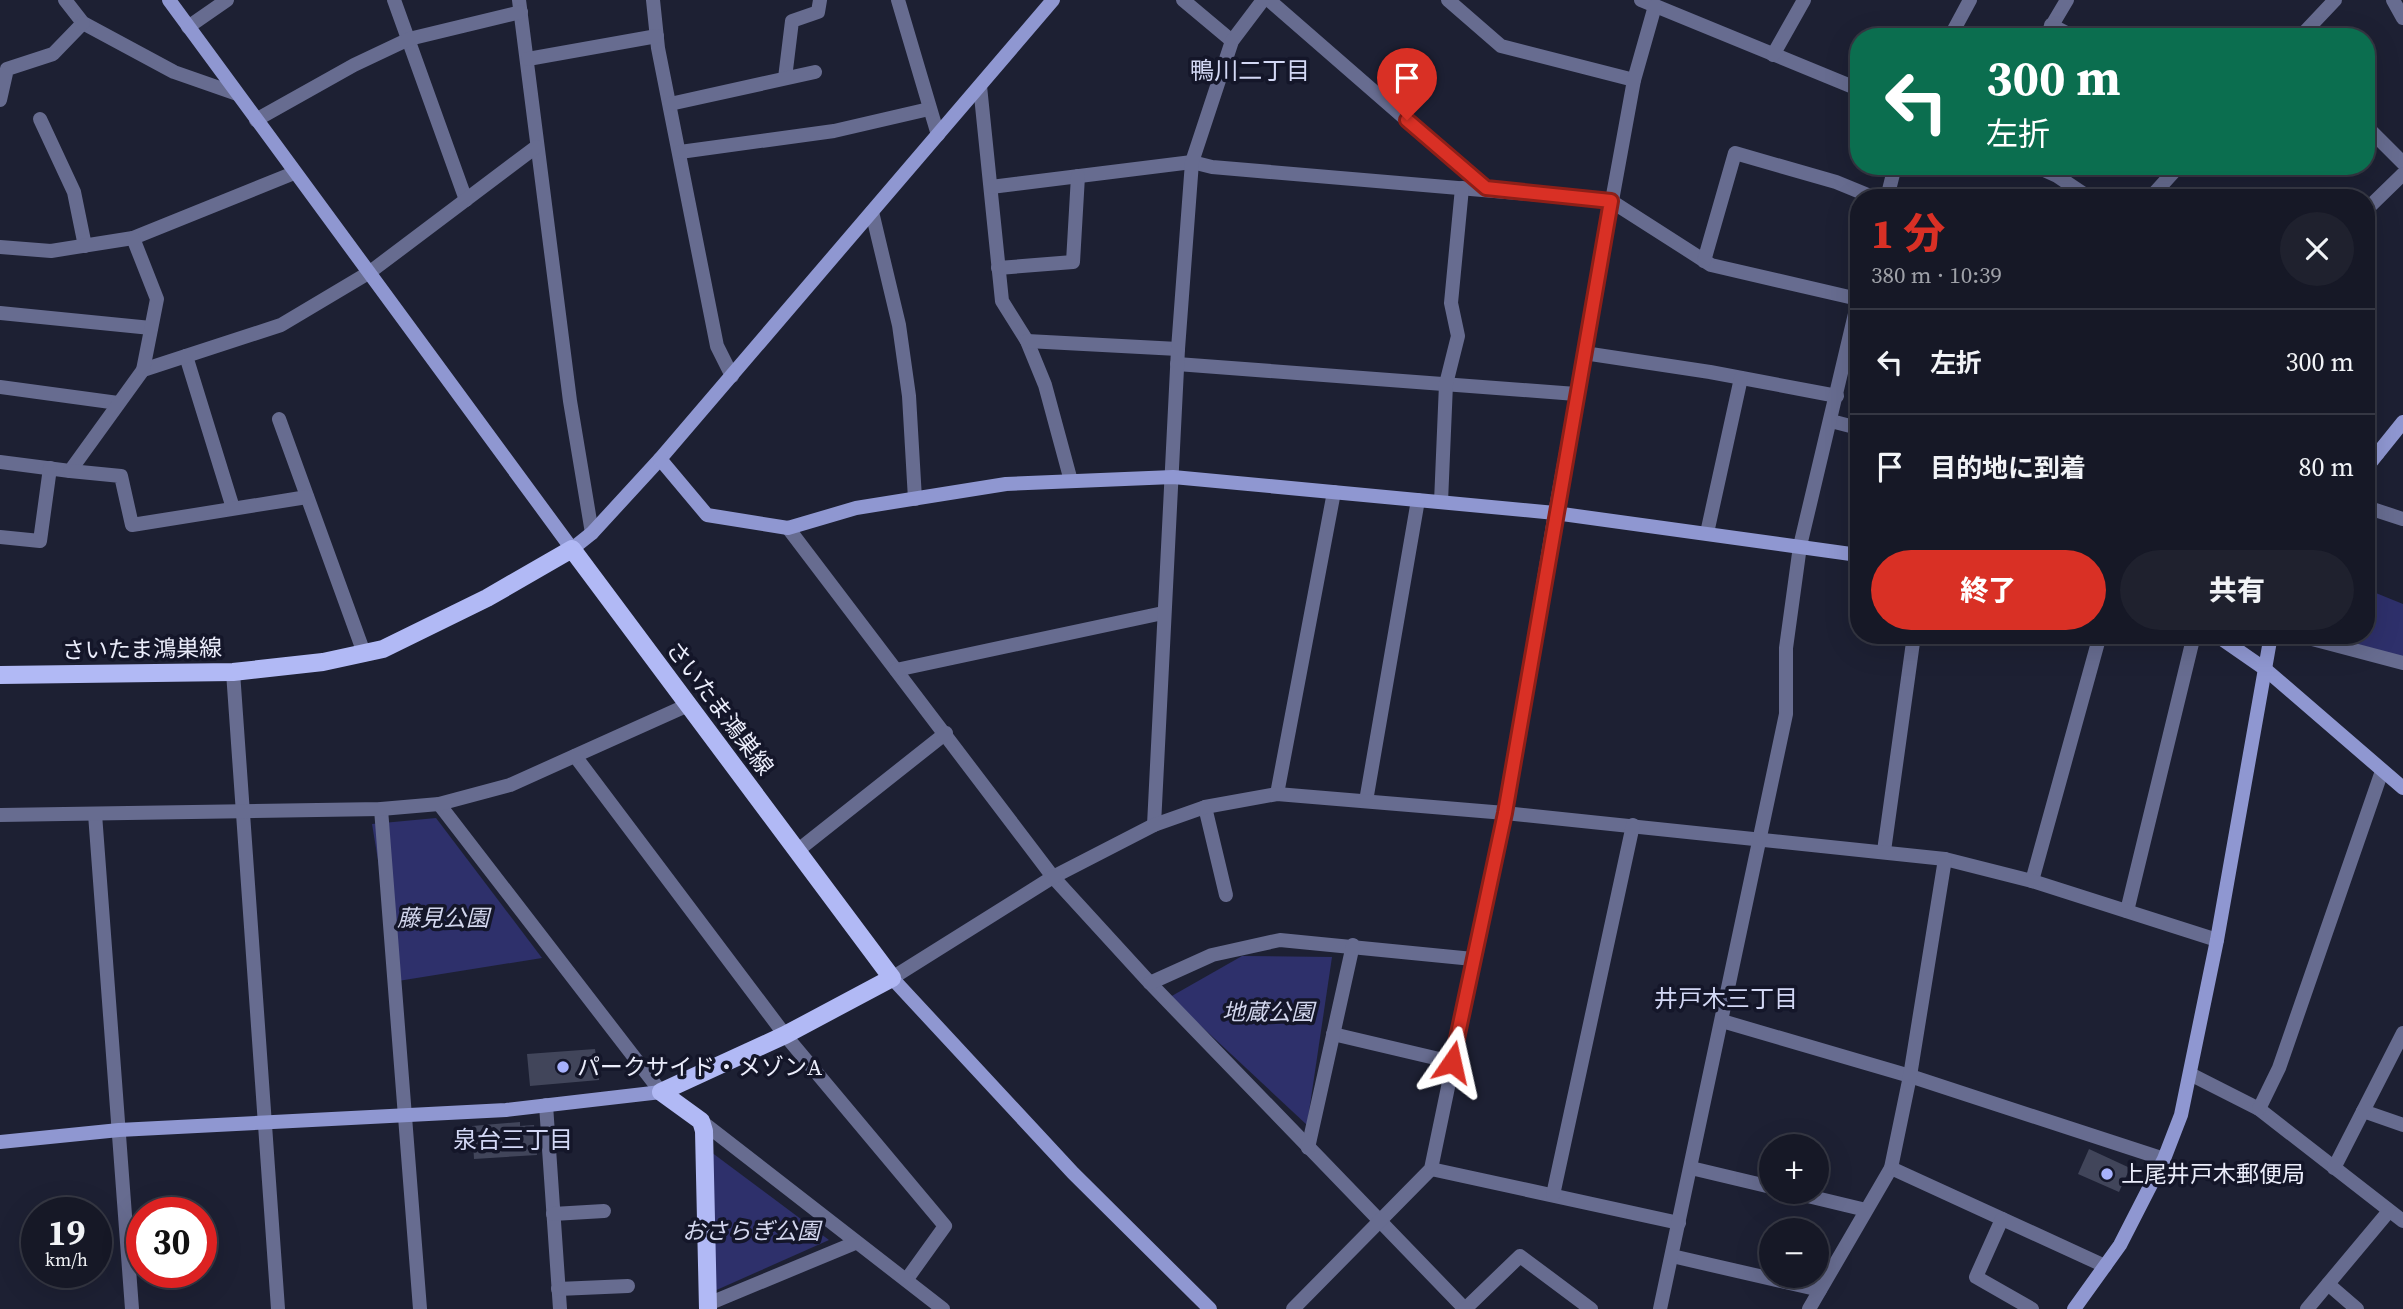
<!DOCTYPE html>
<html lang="ja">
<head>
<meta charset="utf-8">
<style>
  :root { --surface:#161826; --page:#1f212e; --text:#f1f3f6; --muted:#9ea0a7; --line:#353743; --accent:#d93025 }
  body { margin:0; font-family:"Source Serif 4","Noto Sans JP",serif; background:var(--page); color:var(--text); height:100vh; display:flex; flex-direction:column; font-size:26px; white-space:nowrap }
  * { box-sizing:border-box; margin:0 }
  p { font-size:23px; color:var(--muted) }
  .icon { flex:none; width:38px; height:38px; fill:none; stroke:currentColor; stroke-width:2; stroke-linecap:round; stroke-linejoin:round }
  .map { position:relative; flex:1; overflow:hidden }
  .sheet { position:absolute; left:1850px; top:189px; width:525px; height:455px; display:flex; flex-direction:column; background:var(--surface); border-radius:28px; box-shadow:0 7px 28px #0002,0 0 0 2px var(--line) }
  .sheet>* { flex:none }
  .guide { position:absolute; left:1850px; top:28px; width:525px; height:147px; border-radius:28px; box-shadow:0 7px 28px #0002,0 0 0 2px var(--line); background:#0b6e4f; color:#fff; overflow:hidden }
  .controls { position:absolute; left:1759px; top:1134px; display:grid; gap:14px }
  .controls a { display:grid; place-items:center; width:70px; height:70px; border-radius:50%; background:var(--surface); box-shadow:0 7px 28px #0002,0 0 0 2px var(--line); font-size:35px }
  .speed { position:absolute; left:21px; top:1197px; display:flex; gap:14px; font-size:35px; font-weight:700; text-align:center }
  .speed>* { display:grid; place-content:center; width:91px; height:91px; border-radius:50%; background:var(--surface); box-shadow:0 7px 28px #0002,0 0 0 2px var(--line); line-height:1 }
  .speed small { font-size:18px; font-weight:400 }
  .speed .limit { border:10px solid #d22; background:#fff; color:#111 }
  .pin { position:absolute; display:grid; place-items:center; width:60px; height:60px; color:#fff; margin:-72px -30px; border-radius:50% 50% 50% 0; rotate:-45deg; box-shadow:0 0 7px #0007 }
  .pin .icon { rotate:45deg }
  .me { position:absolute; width:77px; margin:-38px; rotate:11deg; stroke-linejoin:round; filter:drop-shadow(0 0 5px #0008) }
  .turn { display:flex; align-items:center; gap:24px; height:147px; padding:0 21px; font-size:32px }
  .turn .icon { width:91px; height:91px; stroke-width:2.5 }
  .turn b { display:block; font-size:49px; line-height:60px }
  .round { display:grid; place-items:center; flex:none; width:74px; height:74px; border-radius:37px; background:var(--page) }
  .headline { display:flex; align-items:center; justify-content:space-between; height:119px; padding:0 21px }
  h1 { font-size:42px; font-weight:800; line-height:52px; color:var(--accent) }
  .cta { display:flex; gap:14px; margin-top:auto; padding:14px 21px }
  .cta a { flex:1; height:80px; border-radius:42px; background:var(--accent); color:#fff; font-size:28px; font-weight:800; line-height:80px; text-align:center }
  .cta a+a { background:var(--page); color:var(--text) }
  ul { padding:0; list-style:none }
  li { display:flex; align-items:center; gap:21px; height:105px; padding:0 21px; border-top:2px solid var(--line) }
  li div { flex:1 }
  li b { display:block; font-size:26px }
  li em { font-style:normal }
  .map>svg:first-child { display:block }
  .green { fill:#2e306b }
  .building { fill:#41455a }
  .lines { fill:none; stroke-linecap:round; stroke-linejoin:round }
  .street { stroke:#676c90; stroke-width:14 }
  .secondary { stroke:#8f97d1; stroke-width:14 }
  .primary { stroke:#b1b9f5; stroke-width:18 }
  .route-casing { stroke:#8d1f18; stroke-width:18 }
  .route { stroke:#d93025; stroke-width:12 }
  .poi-dot { fill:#a7b1fc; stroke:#141629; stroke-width:2.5 }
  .labels { text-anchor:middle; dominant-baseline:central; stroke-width:7; stroke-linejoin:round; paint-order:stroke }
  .street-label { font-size:23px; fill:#ebedfb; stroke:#141629 }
  .park-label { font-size:23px; font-style:italic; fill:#d2d6ed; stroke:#141629 }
  .poi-label { font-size:23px; fill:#ebedfb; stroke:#141629; text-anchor:start }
  .neighbourhood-label { font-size:24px; fill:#d3d8f5; stroke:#141629 }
</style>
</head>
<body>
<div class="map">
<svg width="2403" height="1309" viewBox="0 0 2403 1309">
  <rect width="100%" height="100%" fill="#1d2033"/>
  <g class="green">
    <polygon points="2366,589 2403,604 2403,657 2312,635 2366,635"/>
    <polygon points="436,818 542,958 398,981 372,824"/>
    <polygon points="1242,956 1332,957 1307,1125 1170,997"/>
    <polygon points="707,1149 829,1240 712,1292"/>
  </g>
  <g class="building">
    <polygon points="595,1049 599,1080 530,1086 527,1054"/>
    <polygon points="520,1122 520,1126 534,1125 537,1155 474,1159 472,1126"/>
    <polygon points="2089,1149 2130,1168 2119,1192 2078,1174"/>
  </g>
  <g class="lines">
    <g class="street">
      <polyline points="65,0 83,23 174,72 237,94"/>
      <polyline points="394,0 466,200"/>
      <polyline points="519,0 570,401 592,533"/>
      <polyline points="653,0 658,48 717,346 732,376"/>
      <polyline points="898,0 938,135"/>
      <polyline points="1183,0 1232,41"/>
      <polyline points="1269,0 1486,189"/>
      <polyline points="1448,0 1501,46 1634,80"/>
      <polyline points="1641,0 1858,89"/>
      <polyline points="2393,0 2403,18"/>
      <polyline points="2051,25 2074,37"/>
      <polyline points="188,27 227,0"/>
      <polyline points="1950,37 1970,0"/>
      <polyline points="2045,37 2067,0"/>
      <polyline points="2300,37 2335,0"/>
      <polyline points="1773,55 1804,0"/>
      <polyline points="528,59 657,36"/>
      <polyline points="785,78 792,21 818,12 820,0"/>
      <polyline points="980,86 1002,301 1027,341 1045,385 1071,481"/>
      <polyline points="0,100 7,69 53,54 83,23"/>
      <polyline points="670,104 815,72"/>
      <polyline points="40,119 74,192 85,246"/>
      <polyline points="256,120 354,65 409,39 521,12"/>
      <polyline points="2366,126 2403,163"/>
      <polyline points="680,152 834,131 929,109"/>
      <polyline points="2035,166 2057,176 2090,198"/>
      <polyline points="991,187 1192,162 1212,167 1611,201 1711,265 1858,299"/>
      <polyline points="1887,198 1895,166"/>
      <polyline points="2150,198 2179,166"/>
      <polyline points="2366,210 2403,174"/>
      <polyline points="872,212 899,325 909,396 915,499"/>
      <polyline points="0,247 51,251 133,238 294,173"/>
      <polyline points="1704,261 1735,153 1836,182 1875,198"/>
      <polyline points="998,268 1073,262 1078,176"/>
      <polyline points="0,313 151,328"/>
      <polyline points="1027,341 1178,349"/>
      <polyline points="1584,353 1710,372 1837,396"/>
      <polyline points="186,356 233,508"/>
      <polyline points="1177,364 1576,394"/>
      <polyline points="143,370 281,325 370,272 536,147"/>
      <polyline points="0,387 118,403"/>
      <polyline points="279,419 364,653"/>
      <polyline points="1831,421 1858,428"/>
      <polyline points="2366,445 2378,453"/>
      <polyline points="0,462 70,471 143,370 157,299 133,238"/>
      <polyline points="70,471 121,476 132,525 307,497"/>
      <polyline points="1441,502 1446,384 1458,336 1451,303 1462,188"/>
      <polyline points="2366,507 2403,519"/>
      <polyline points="788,528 1053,877 1150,983 1465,1309"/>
      <polyline points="1707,533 1741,378"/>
      <polyline points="0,537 40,541 50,468"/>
      <polyline points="2297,635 2403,663"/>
      <polyline points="896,670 1163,613"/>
      <polyline points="233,672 278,1309"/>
      <polyline points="575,756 785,1035 945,1226 907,1279"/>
      <polyline points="1277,794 1334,492"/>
      <polyline points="1366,801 1418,500"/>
      <polyline points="439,804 661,1092"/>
      <polyline points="1205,807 1226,895"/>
      <polyline points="381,809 420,1309"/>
      <polyline points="95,814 132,1309"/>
      <polyline points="0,815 381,809 439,804 510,785 688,705"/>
      <polyline points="1154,825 1178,349 1192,162 1232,41 1263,0"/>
      <polyline points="797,851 946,733"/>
      <polyline points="1884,851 1914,635"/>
      <polyline points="2032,881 2100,635"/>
      <polyline points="2127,911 2194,635"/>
      <polyline points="892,978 1053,877 1154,825 1205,807 1277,794 1505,813 1945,859 2032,881 2217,940"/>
      <polyline points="1150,983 1212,955 1280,940 1473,959"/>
      <polyline points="1722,1021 1910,1076 2164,1159"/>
      <polyline points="1333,1034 1452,1062"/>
      <polyline points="2190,1074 2259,1109 2403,1221"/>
      <polyline points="546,1105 560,1309"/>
      <polyline points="2259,1109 2279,1068 2382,771"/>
      <polyline points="2363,1111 2403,1125"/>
      <polyline points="701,1121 943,1309"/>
      <polyline points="1308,1148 1353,945"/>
      <polyline points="1691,1168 1771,1187"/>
      <polyline points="1891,1168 2105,1266"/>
      <polyline points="2334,1168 2403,1033"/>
      <polyline points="1431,1169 1679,1223"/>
      <polyline points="1791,1192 1866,1210"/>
      <polyline points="1553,1195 1633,825"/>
      <polyline points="553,1214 604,1211"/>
      <polyline points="2002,1219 1976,1277 2032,1309"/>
      <polyline points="1672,1256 1820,1290"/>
      <polyline points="2328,1284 2357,1309"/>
      <polyline points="558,1289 628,1286"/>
      <polyline points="708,1304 855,1243"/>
      <polyline points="1293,1309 1431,1169 1505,813 1555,513 1634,80 1655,6"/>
      <polyline points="1465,1309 1520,1256 1591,1309"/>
      <polyline points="1660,1309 1786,714 1786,648 1800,546 1858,301"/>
      <polyline points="1809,1309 1891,1168 1910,1076 1945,859"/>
      <polyline points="2307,1309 2389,1211"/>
    </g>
    <g class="secondary">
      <polyline points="169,0 572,549 592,533 660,459 1053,0"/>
      <polyline points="660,459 707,515 788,528 856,508 1006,484 1173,477 1555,513 1858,555"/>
      <polyline points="2366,468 2403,422"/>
      <polyline points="2216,635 2265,669 2403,788"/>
      <polyline points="892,978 1073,1173 1210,1309"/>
      <polyline points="0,1142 119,1130 506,1110 661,1092"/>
      <polyline points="2074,1309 2120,1245 2164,1159 2181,1115 2217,940 2271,635"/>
    </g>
    <polyline class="primary" points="0,675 233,672 323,662 383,649 487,598 572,549 892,978 785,1035 661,1092 701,1121 704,1131 708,1309"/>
  </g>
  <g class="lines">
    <defs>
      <polyline id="route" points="1407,120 1486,188 1611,201 1505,813 1452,1062"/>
    </defs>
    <use href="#route" class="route-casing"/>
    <use href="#route" class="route"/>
  </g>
  <g class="poi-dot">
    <circle cx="563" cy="1067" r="7"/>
    <circle cx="2107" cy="1174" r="7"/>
  </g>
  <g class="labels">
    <g class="street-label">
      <text transform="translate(142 649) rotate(-1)">さいたま鴻巣線</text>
      <text transform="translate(720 708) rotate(53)">さいたま鴻巣線</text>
    </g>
    <g class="park-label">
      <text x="443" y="918">藤見公園</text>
      <text x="1268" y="1012">地蔵公園</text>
      <text x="751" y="1231">おさらぎ公園</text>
    </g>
    <g class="poi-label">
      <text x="577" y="1067">パークサイド・メゾンA</text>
      <text x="2121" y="1174">上尾井戸木郵便局</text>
    </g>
    <g class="neighbourhood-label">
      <text x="1250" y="70">鴨川二丁目</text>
      <text x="1726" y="998">井戸木三丁目</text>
      <text x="513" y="1139">泉台三丁目</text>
    </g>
  </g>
</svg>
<div class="controls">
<a>+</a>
<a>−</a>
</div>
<div class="speed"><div>19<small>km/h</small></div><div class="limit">30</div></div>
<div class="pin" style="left:1407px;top:120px;background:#d93025"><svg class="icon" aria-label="arrive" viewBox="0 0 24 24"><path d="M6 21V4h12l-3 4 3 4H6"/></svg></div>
<svg class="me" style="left:1452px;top:1062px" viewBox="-20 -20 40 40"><path d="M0-17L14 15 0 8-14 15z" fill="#d93025" stroke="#fff" stroke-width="4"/></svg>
<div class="guide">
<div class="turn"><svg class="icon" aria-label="left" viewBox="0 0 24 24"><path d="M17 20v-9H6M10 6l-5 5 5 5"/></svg><div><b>300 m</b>左折</div></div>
</div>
<section class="sheet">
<div class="headline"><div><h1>1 分</h1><p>380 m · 10:39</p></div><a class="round"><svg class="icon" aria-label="close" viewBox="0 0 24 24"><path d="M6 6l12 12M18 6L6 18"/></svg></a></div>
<ul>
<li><svg class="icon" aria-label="left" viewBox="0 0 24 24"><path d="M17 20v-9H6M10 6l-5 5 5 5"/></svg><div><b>左折</b></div><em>300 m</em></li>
<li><svg class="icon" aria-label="arrive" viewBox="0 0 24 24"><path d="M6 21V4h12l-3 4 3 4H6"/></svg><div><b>目的地に到着</b></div><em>80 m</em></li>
</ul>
<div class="cta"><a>終了</a><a>共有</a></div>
</section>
</div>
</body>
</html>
